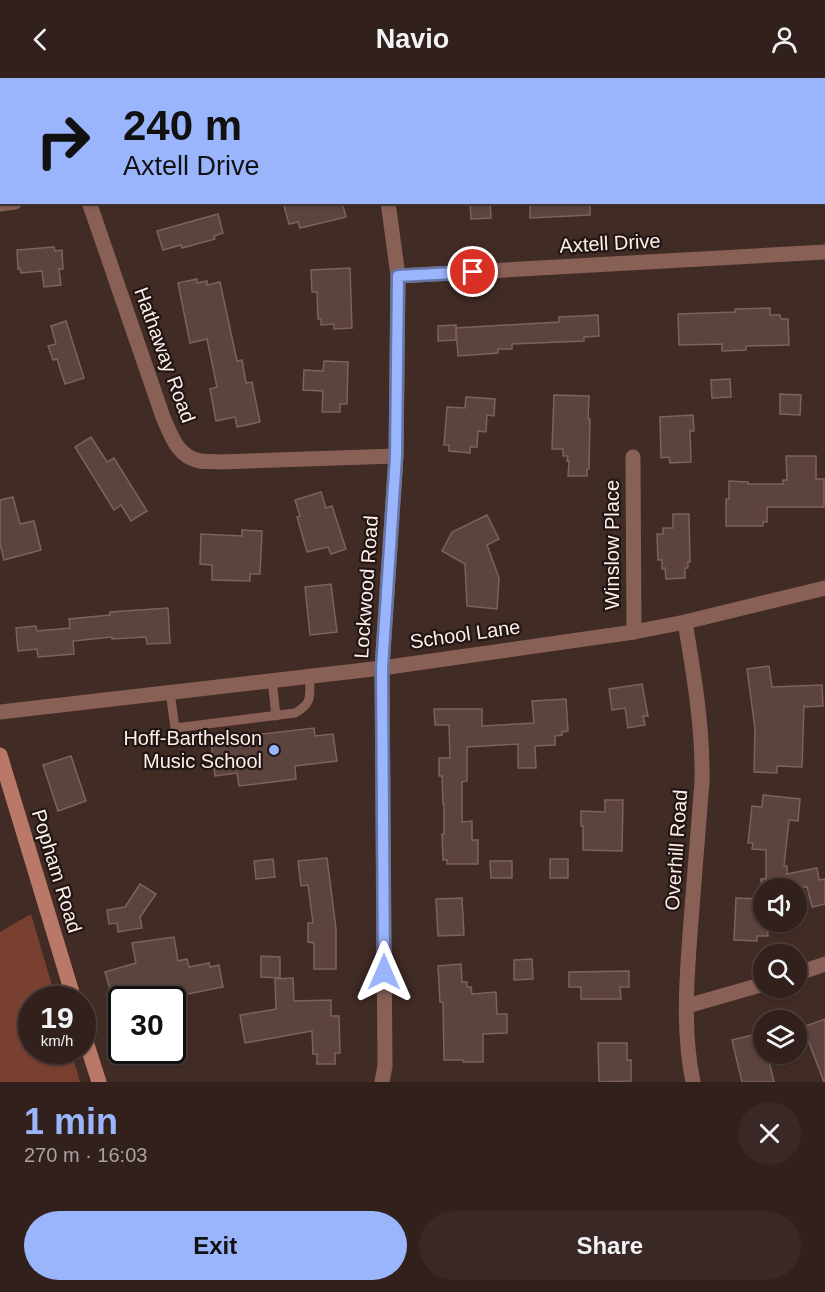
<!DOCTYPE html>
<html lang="en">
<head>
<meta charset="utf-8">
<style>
  :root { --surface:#31201c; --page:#392825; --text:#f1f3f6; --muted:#a8a3a3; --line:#4c3e3b; --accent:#9bb5fd }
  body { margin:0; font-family:Arial,sans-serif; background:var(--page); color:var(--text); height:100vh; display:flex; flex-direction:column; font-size:22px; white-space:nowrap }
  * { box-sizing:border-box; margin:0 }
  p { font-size:20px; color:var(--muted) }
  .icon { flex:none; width:33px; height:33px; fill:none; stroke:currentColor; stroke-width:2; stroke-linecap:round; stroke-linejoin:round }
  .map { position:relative; height:1004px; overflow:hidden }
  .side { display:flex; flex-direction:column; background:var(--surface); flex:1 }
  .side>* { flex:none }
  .banner { position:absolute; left:0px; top:0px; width:825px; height:126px; box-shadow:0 2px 4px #0004,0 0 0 2px var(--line); background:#9bb5fd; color:#111; overflow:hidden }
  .fabs { position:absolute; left:753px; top:800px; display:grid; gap:12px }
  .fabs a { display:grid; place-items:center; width:54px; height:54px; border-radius:50%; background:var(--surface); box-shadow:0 2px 4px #0004,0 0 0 2px var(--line); font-size:30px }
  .speed { position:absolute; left:18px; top:908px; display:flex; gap:12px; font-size:30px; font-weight:700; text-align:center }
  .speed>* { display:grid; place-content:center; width:78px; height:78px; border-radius:50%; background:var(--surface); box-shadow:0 2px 4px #0004,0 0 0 2px var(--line); line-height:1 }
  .speed small { font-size:15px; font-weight:400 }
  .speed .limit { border:3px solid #111; border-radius:9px; background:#fff; color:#111 }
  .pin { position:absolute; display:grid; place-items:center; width:51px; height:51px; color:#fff; margin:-26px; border:3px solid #fff; border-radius:50%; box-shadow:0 2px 6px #0007 }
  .me { position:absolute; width:66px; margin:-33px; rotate:0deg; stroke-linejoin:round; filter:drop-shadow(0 0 4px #0008) }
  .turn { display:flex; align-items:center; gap:21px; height:126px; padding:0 24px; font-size:27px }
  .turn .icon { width:78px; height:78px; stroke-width:2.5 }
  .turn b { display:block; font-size:42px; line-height:51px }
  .round { display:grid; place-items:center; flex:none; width:63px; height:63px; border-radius:32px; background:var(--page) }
  .headline { display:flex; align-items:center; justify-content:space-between; height:102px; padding:0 24px }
  h1 { font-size:36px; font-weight:700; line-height:45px; color:var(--accent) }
  .primary-button { display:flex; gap:12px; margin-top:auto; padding:12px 24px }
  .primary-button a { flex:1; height:69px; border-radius:36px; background:var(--accent); color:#111; font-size:24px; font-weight:700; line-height:69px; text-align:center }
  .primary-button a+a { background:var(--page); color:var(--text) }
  header { display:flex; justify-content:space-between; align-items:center; height:78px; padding:0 24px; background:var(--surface); font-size:27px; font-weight:700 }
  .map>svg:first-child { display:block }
  .green { fill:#794032 }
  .building { fill:#5c433d; stroke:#7c625c; stroke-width:1.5 }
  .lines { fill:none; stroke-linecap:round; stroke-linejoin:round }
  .lane { stroke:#896055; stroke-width:9 }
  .street { stroke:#896055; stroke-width:15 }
  .secondary { stroke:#ba7868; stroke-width:15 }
  .route-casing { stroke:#6576a4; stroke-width:15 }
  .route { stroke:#9bb5fd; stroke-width:10 }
  .poi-dot { fill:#9bb5fd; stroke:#211614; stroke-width:2 }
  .labels { text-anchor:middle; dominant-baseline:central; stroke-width:4.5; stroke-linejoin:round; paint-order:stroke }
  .street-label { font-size:20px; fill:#feeeea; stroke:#211614 }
  .poi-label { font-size:20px; fill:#feeeea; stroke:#211614; text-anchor:end }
</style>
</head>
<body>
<header><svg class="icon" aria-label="back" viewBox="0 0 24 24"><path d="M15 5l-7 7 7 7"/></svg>Navio<svg class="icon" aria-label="person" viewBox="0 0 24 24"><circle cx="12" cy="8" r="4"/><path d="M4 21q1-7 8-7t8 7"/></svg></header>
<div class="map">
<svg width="825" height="1004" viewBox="0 0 825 1004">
  <rect width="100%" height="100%" fill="#412b25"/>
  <polygon class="green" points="31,836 56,921 32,921 32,972 71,972 80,1004 0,1004 0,854"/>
  <g class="building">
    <polygon points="283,124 342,124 346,139 300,150 298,144 289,146"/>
    <polygon points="470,124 490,124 491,140 471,141"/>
    <polygon points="530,124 590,124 590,137 530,140"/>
    <polygon points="218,136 223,155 214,158 215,161 182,170 181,167 163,172 157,153"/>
    <polygon points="54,169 55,173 62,172 63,191 59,191 61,207 44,209 42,193 21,195 20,190 18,191 17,172"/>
    <polygon points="350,190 352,250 334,251 334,246 321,247 321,241 318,241 317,214 312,214 311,192"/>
    <polygon points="197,201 197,205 207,203 207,207 220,204 237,283 242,282 246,305 252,304 260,344 237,349 235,339 216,343 210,311 217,309 207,261 190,265 178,205"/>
    <polygon points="770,230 770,237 780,237 781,241 788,241 789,267 746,268 746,272 722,273 722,266 679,267 678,236 735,234 735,231"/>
    <polygon points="598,237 599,258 584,259 584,263 512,266 512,271 498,271 498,275 458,278 456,250 559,244 559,239"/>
    <polygon points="66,243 84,300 65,306 57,281 53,282 48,268 56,266 51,248"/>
    <polygon points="456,247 456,262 438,263 438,248"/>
    <polygon points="324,283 348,284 347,326 340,326 340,334 322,334 323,313 303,312 304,292 323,293"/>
    <polygon points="730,301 731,319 712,320 711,302"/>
    <polygon points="780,316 801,317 800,337 780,336"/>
    <polygon points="554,317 589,318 588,341 590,341 589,391 587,391 587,398 568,398 569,383 567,383 568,378 563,378 563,371 552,371"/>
    <polygon points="466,319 495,321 494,338 487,337 486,354 478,353 477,369 470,369 470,375 449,373 449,367 444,367 447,329 465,330"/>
    <polygon points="693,337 694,353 690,353 691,384 670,385 669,379 661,380 660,339"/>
    <polygon points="91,359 107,384 114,380 147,433 131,443 121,427 114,432 75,369"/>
    <polygon points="786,378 816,378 816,401 824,401 824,429 767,429 767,444 763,444 763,448 726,448 726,421 729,421 729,403 748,404 748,406 783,406 783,402 787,402"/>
    <polygon points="321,414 326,430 332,428 346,471 331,476 328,469 307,474 297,439 300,438 295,422"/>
    <polygon points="13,419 20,446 34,443 41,472 4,482 0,466 0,422"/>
    <polygon points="673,436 689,436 690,484 688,484 688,490 685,490 685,500 666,501 665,490 662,491 662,482 658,482 657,456 663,456 663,450 673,450"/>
    <polygon points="487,437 499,461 487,467 499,500 497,531 467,528 465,486 442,473 452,454"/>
    <polygon points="242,452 262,453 260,496 250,496 250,503 212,502 212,487 200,486 201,456 242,458"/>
    <polygon points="331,506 337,554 310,557 305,509"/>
    <polygon points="168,530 170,565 147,566 146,559 112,561 112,559 73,563 74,576 38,579 37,571 18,573 16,550 36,548 37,553 70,550 69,541 110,537 110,534"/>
    <polygon points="769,588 772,609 822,607 823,628 805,629 804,627 802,689 777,688 777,695 754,694 755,651 747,591"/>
    <polygon points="642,606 648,638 643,638 645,647 628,650 625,630 612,632 609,611"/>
    <polygon points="566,621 568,653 562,654 562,657 555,658 555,667 535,668 536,690 518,690 518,666 467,669 467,703 462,704 462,744 472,743 472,762 478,762 478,786 447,786 447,782 443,782 442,756 444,756 444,726 443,726 442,698 439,698 439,680 450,680 449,647 435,647 434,631 482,631 482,648 534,645 532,623"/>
    <polygon points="314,650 315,658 333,656 337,683 295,688 296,701 239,708 237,695 215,698 211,662"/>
    <polygon points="71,678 86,723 58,733 43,687"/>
    <polygon points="763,717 800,721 798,743 789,742 784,788 787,788 787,796 817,790 819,802 825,801 825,826 812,829 807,809 762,809 761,801 766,801 766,772 752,771 753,765 748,765 752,728 762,729"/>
    <polygon points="605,722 623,722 622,773 583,772 583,748 581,748 581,733 605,734"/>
    <polygon points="327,780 336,851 336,891 314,891 314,865 308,864 308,845 313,845 308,807 301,808 298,783"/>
    <polygon points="273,781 275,799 256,801 254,783"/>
    <rect x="550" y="781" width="18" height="19"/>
    <polygon points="490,783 512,783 512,800 491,800"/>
    <polygon points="140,806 156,816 140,839 142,850 118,854 117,845 109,846 107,832 125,829"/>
    <polygon points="462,820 464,857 438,858 436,821"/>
    <polygon points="736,820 764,821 764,843 767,843 768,858 757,858 757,863 734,862"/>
    <polygon points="174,859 178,883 187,881 189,889 209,885 210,889 219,887 223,909 163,921 128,921 124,907 110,911 105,894 136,885 132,865"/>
    <polygon points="261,878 280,879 280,900 261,899"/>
    <polygon points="532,881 533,901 514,902 514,882"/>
    <polygon points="461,886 462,904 467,904 467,909 471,909 472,916 496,914 497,936 507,936 507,955 483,956 483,984 463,984 463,982 444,982 443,924 440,924 438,888"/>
    <polygon points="629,893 629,909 620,909 621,921 581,921 581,909 569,909 569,894"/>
    <polygon points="293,900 294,923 331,922 331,938 339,938 340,975 335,975 335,986 317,986 317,976 313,976 312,953 245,965 240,937 276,931 275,901"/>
    <polygon points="825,941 825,1004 824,1004 803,949"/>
    <polygon points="761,955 764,965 764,975 767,975 774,1004 742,1004 732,962"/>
    <polygon points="598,965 627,965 627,982 631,982 631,1003 599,1004"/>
  </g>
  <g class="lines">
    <g class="lane">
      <polyline points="272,602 276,638"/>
      <path d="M170,614L175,650L295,635C314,624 309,618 310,598"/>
    </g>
    <g class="street">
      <polyline points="373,0 373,2"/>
      <path d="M89,124L163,339C171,358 178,379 200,383C206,384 214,383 220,384L396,378"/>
      <polyline points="0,126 15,124"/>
      <polyline points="398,198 825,174"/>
      <polyline points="633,379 634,554"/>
      <path d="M685,544C694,597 703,650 702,704C698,750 695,796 691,843C687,896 682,951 693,1004"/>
      <polyline points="0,634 382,590 634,554 685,544 825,510"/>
      <polyline points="796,896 825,886"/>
      <polyline points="687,928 764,906"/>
      <polyline points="382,1004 385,988 382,590 396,378 398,198 388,124"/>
    </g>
    <g class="secondary">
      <polyline points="0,677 74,921"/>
      <polyline points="82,951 99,1004"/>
    </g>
  </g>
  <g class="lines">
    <defs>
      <polyline id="route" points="384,894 382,590 396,378 398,198 473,194"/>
    </defs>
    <use href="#route" class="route-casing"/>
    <use href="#route" class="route"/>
  </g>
  <circle class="poi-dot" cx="274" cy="672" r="6"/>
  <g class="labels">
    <g class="street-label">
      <text transform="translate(610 165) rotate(-3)">Axtell Drive</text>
      <text transform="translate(165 277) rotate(70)">Hathaway Road</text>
      <text transform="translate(612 467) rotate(-90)">Winslow Place</text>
      <text transform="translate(366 509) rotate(-86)">Lockwood Road</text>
      <text transform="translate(465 556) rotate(-8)">School Lane</text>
      <text transform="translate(676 772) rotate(-86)">Overhill Road</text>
      <text transform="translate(57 793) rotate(73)">Popham Road</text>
    </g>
    <g class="poi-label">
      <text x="262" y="660">Hoff-Barthelson<tspan x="262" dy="23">Music School</tspan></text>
    </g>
  </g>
</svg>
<div class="fabs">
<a><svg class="icon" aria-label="sound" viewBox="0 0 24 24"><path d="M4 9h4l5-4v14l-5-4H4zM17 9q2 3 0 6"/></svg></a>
<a><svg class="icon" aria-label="search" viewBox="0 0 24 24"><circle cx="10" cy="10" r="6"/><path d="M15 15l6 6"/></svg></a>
<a><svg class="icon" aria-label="layers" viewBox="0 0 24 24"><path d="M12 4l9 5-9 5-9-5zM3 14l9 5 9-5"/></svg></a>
</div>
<div class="speed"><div>19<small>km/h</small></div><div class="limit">30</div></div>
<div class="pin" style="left:473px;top:194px;background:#d93025"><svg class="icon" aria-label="arrive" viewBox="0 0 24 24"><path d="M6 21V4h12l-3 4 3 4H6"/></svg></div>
<svg class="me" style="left:384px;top:894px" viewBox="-20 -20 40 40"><path d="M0-17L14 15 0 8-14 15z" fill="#9bb5fd" stroke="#fff" stroke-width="4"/></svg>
<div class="banner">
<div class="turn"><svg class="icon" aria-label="right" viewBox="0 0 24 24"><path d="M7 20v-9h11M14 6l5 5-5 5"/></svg><div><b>240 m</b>Axtell Drive</div></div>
</div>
</div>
<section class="side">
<div class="headline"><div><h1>1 min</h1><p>270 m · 16:03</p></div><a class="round"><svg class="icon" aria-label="close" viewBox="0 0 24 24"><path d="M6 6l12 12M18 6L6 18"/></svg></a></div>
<div class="primary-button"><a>Exit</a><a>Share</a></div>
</section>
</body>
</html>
